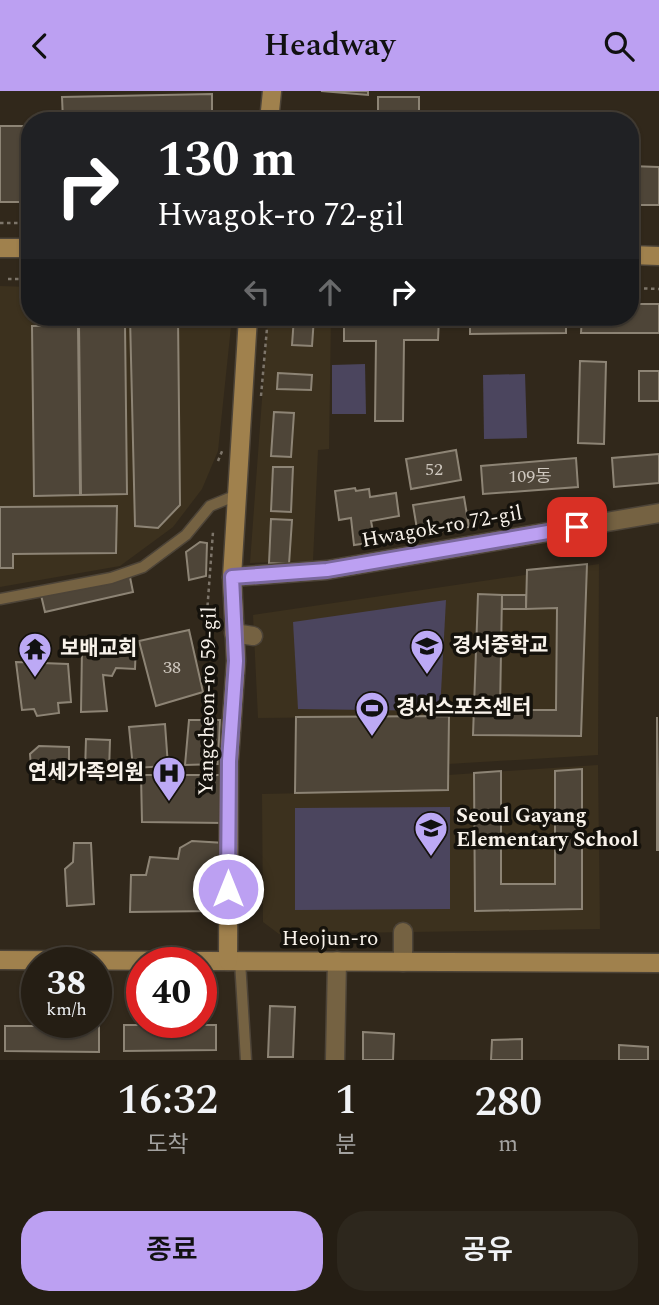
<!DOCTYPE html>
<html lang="ko">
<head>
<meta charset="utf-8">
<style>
  :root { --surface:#251e14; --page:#2d271d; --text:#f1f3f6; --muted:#a3a2a0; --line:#423c34; --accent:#bca0f2 }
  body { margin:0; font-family:Spectral,"Noto Sans KR",serif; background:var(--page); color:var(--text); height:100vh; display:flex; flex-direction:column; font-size:26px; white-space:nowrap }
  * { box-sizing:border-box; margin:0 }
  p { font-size:23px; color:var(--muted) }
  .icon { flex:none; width:38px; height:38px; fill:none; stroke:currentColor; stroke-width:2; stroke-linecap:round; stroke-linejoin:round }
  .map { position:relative; height:969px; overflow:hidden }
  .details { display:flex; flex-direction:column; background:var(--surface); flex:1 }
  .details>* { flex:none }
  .hud { position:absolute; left:21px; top:21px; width:618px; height:214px; border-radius:28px; box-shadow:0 2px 5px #0004,0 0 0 2px var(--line); background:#202124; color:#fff; overflow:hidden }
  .speed { position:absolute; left:21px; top:856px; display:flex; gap:14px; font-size:35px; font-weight:700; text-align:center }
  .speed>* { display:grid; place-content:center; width:91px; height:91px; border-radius:50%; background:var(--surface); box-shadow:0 2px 5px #0004,0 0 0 2px var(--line); line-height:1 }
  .speed small { font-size:18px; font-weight:400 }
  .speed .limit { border:10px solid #d22; background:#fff; color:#111 }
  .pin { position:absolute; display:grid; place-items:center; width:60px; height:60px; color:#fff; margin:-30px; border-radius:14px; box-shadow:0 4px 10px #0006 }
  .me { position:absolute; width:77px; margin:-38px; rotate:0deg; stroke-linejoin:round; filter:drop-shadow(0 0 5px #0008) }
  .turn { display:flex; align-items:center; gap:24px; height:147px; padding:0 21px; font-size:32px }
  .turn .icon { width:91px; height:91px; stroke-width:2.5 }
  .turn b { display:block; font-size:49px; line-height:60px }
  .lanes { display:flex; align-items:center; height:66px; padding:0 21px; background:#0003; justify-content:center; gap:35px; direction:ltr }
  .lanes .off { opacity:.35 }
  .eta { display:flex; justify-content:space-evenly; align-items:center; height:119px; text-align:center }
  .eta b { font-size:42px; font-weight:600; line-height:49px }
  .button { display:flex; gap:14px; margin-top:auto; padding:14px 21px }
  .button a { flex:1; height:80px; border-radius:28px; background:var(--accent); color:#111; font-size:28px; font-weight:600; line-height:80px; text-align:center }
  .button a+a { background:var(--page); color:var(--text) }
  header { display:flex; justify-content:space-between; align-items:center; height:91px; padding:0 21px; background:var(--accent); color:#111; font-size:32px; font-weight:600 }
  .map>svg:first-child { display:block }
  .built { fill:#3c311e }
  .green { fill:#4b455e }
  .building { fill:#4e4538; stroke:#8d8475; stroke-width:2 }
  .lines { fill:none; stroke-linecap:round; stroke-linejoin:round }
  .lane-casing { stroke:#4d4438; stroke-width:13 }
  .street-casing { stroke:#4d4438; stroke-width:21 }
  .secondary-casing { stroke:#4d4438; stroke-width:21 }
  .path { stroke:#7d756a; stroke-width:2.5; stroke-dasharray:3.5 3.5; stroke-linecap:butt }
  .lane { stroke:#756242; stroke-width:10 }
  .street { stroke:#756242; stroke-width:18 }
  .secondary { stroke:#a0814d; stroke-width:18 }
  .route-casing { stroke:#7a689d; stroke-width:18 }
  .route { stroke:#bca0f2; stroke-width:12 }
  .labels { text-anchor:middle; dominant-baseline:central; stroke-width:7; stroke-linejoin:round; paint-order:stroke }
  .number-label { font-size:18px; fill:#cec7be }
  .street-label { font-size:21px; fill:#f8f2ea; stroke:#15120c }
  .poi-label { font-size:21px; font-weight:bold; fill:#f8f2ea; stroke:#15120c; text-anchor:start }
</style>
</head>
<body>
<header><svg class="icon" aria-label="back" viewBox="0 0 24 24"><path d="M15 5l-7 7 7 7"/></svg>Headway<svg class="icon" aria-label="search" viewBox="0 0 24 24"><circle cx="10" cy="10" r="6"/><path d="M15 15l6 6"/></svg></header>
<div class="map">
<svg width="659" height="969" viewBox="0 0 659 969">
  <rect width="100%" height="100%" fill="#31281b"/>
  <g class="built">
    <polygon points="0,195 30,196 30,226 232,226 218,360 202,398 173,436 120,475 0,496"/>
    <polygon points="268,226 331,226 329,358 318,359 313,470 250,472"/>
    <polygon points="599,473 598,664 448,673 449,625 258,627 253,524"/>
    <polygon points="598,674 600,838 279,843 263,831 262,703 447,699 448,684"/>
  </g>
  <g class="green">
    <polygon points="365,273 366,323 332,323 332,274"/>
    <polygon points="525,283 527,347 484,348 483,284"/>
    <polygon points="446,509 440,620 298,618 293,531"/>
    <polygon points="450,716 450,818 295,819 295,717"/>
  </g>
  <g class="building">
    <polygon points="321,0 368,0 368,4"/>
    <polygon points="212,3 212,30 63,30 62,6"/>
    <rect x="378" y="6" width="41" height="24"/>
    <rect x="0" y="35" width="30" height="76"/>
    <polygon points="630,75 659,76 659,114 630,114"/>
    <polygon points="630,213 659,213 659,242 581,242 582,226 630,226"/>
    <polygon points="130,226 178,226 180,414 158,437 135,435"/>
    <polygon points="294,226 314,226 312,255 292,254"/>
    <polygon points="344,226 439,226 438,249 404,249 403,330 375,330 376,250 344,250"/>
    <polygon points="470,226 566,226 566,242 470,243"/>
    <polygon points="125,233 127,403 81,404 79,234"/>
    <polygon points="78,234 80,404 34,405 32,235"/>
    <polygon points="580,270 606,271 604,353 578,352"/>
    <rect x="639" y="280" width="20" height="30"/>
    <polygon points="278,282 312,284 311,299 277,298"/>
    <polygon points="274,321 294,322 291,366 271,365"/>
    <polygon points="456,359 461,389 411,398 406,368"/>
    <polygon points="659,363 659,392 614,396 612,367"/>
    <polygon points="576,367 578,396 483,403 481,375"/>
    <polygon points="273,376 293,376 291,421 271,420"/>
    <polygon points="355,397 356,400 369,398 370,406 396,402 399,425 371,430 375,451 354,454 351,427 339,429 335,400"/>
    <polygon points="464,406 469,436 418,444 413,414"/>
    <polygon points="117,415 116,462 13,463 13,477 0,477 0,416"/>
    <polygon points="271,428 292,429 289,473 269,472"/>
    <polygon points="200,451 207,452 206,485 189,489 186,461"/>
    <polygon points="587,473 581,645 473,644 478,503 502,504 500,619 556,619 557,517 526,518 527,479"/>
    <polygon points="130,486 133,501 45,521 41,504"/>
    <rect x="502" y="504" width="24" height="14"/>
    <polygon points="189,539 203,601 156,615 139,550"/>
    <polygon points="136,552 135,578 116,577 112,585 103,584 107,620 81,621 82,557"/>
    <polygon points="16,571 68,573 71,611 58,612 59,622 37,625 34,618 22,619"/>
    <polygon points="449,625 448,699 295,702 296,626"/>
    <polygon points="657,626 659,759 657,759"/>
    <polygon points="189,629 220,629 218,673 185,674"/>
    <polygon points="165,633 168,675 133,677 129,636"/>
    <polygon points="86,648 110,649 109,681 85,680"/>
    <polygon points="39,655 69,656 69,687 32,689 30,663"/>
    <polygon points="582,678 582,818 475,820 474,682 501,680 501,793 555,793 555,680"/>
    <polygon points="141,684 221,684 224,732 142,731"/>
    <polygon points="192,750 225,752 225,802 215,820 130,821 131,784 146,784 150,766 178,768 180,757"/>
    <polygon points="74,752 91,752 94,813 67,815 65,778 73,771"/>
    <polygon points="270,915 295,916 293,966 268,966"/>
    <polygon points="124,934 216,934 216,959 124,960"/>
    <polygon points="5,935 99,935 99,961 5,960"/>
    <polygon points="363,941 394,943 393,969 363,969"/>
    <polygon points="522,948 522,969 491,969 492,949"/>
    <polygon points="619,954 648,956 648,969 619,969"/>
  </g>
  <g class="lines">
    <defs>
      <g id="lane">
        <polyline points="0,508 111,487 143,476 186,444 210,415 237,404"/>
        <polyline points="240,870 246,969"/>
      </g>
      <g id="street">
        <polyline points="232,486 327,479 659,422"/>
        <polyline points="234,542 253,545"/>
        <polyline points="403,871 403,841"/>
        <polyline points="335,969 337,870"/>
      </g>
      <g id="secondary">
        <polyline points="269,30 272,0"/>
        <polyline points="0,157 30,157"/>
        <polyline points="630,164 659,165"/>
        <polyline points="0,869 659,872"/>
        <polyline points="228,870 229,670 236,570 232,486 248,226"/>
      </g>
    </defs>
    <use href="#lane" class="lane-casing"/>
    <use href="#street" class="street-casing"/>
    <use href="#secondary" class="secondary-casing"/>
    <g class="path">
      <polyline points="0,132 30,132"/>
      <polyline points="8,188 30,188"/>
      <polyline points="630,197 659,198"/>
      <polyline points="261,305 268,226"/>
      <polyline points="218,370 223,358"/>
      <polyline points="207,522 213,441"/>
    </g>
    <use href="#lane" class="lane"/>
    <use href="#street" class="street"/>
    <use href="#secondary" class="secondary"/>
  </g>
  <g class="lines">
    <defs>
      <polyline id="route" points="228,798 229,670 236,570 232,486 327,479 577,436"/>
    </defs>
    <use href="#route" class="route-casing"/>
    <use href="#route" class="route"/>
  </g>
  <defs>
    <symbol id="school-pin" viewBox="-11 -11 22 30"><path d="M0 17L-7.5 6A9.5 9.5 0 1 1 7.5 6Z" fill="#bca9f5" stroke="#15120c"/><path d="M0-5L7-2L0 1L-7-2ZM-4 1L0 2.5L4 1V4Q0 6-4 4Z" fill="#111"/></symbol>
    <symbol id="temple-pin" viewBox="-11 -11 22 30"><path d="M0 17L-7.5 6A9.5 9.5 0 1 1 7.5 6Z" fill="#bca9f5" stroke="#15120c"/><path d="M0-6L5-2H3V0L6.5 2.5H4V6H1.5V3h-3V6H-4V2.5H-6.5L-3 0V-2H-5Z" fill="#111"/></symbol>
    <symbol id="stadium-pin" viewBox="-11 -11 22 30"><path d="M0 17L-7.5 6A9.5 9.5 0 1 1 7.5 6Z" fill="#bca9f5" stroke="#15120c"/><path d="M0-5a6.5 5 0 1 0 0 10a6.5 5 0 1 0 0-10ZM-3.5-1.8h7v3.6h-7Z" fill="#111"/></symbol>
    <symbol id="hospital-pin" viewBox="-11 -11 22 30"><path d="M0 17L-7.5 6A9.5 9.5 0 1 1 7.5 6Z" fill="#bca9f5" stroke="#15120c"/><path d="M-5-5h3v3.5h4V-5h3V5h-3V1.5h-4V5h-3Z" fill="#111"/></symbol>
  </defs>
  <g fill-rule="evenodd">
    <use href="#school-pin" x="408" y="536" width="38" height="52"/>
    <use href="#temple-pin" x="16" y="539" width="38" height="52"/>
    <use href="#stadium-pin" x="353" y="598" width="38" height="52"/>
    <use href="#hospital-pin" x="150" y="663" width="38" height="52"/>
    <use href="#school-pin" x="412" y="718" width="38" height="52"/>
  </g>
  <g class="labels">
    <g class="number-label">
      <text x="434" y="378">52</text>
      <text x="530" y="385">109동</text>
      <text x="172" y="576">38</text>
    </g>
    <g class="street-label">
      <text transform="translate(442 436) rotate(-10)">Hwagok-ro 72-gil</text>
      <text transform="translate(208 610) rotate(-89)">Yangcheon-ro 59-gil</text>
      <text x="330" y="848">Heojun-ro</text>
    </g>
    <g class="poi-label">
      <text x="452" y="555">경서중학교</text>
      <text x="60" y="558">보배교회</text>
      <text x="396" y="617">경서스포츠센터</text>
      <text x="144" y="682" text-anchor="end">연세가족의원</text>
      <text x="456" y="725">Seoul Gayang<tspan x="456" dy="24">Elementary School</tspan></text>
    </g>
  </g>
</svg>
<div class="speed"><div>38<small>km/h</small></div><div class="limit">40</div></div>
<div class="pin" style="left:577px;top:436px;background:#d93025"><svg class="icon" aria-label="arrive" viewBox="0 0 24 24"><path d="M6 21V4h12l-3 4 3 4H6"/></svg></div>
<svg class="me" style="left:228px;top:798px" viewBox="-20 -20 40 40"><circle r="17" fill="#bca0f2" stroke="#fff" stroke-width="3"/><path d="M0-11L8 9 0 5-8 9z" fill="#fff"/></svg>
<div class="hud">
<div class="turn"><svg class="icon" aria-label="right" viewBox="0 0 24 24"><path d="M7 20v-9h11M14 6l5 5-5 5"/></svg><div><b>130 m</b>Hwagok-ro 72-gil</div></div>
<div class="lanes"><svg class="icon off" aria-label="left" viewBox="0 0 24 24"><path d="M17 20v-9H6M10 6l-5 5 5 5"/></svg><svg class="icon off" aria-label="ahead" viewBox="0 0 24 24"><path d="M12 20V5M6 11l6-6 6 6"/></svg><svg class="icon" aria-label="right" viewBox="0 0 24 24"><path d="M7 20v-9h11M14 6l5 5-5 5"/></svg></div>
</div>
</div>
<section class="details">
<div class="eta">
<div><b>16:32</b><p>도착</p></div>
<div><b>1</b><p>분</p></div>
<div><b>280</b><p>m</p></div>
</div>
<div class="button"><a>종료</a><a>공유</a></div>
</section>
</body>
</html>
